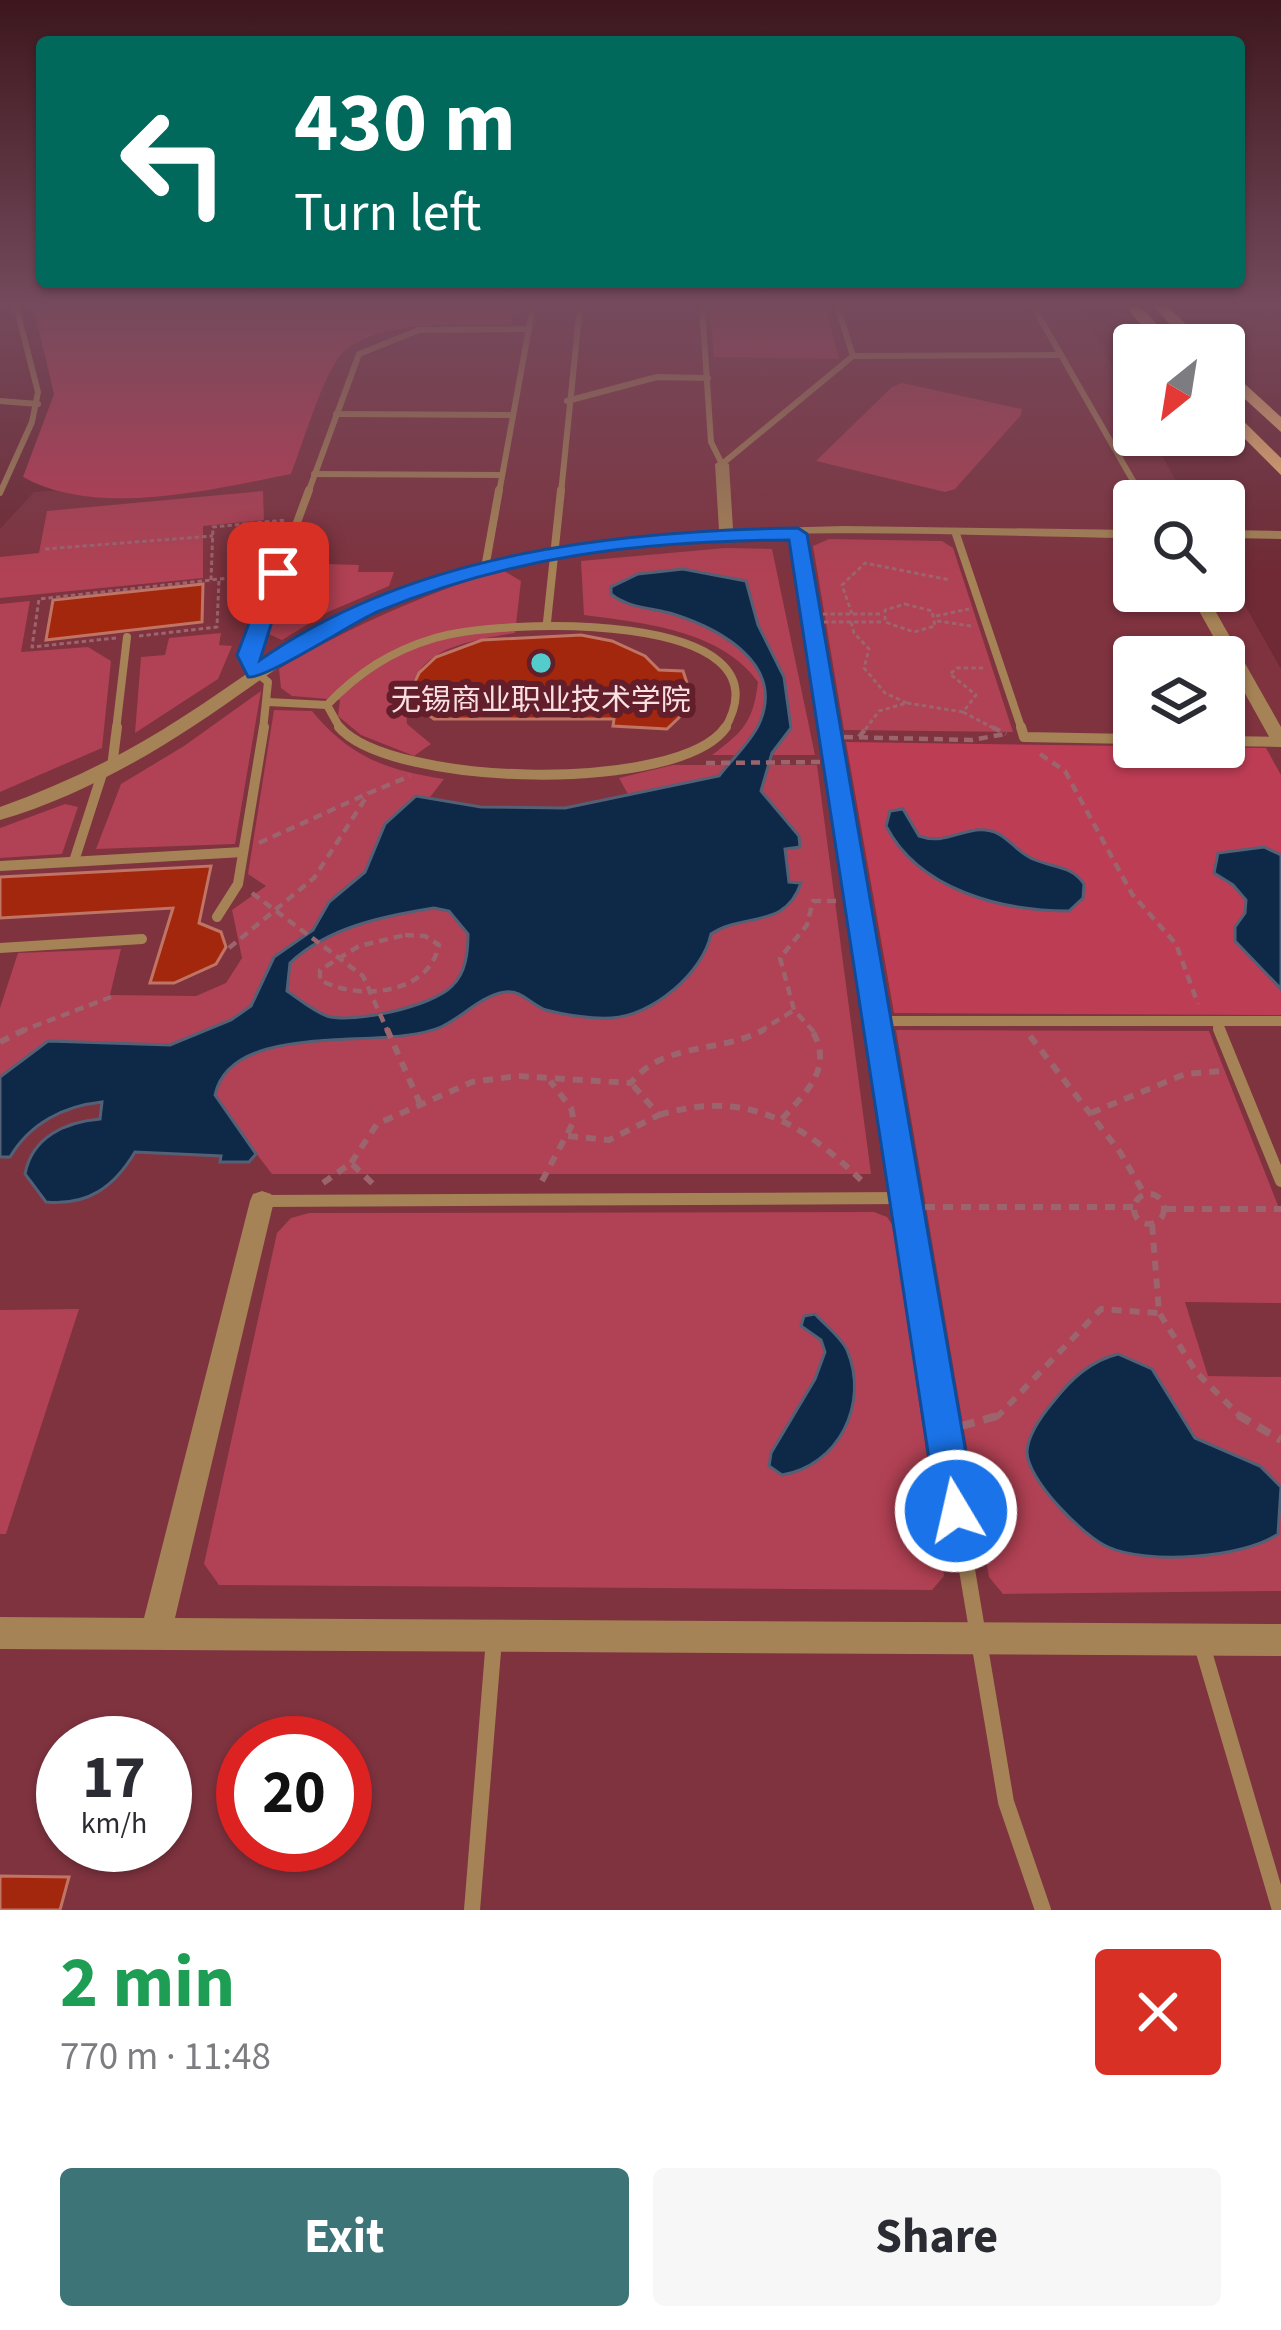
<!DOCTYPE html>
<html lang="en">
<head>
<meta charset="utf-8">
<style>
  :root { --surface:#fff; --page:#f7f7f7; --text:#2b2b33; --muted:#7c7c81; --accent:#3d7477 }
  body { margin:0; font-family:"Source Sans 3","Noto Sans SC",sans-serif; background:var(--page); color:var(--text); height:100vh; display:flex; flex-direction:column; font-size:45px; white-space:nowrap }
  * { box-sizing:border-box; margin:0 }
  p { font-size:39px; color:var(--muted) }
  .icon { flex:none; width:66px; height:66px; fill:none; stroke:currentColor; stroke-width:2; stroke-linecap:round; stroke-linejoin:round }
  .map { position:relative; height:1910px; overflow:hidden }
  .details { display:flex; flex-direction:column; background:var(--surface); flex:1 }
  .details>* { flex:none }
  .top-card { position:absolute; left:36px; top:36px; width:1209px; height:252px; border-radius:12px; box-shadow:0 3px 9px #0004; background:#00695c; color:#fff; overflow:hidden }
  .needle { width:78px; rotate:210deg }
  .fabs { position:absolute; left:1113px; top:324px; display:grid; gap:24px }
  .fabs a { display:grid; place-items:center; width:132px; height:132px; border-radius:12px; background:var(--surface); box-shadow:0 3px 9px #0004; font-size:60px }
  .speed { position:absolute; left:36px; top:1716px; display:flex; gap:24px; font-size:60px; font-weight:700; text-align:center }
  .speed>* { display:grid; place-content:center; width:156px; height:156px; border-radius:50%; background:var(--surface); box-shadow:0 3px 9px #0004; line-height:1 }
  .speed small { font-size:30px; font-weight:400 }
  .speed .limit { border:18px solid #d22; background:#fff; color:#111 }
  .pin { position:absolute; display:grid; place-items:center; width:102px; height:102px; color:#fff; margin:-51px; border-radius:24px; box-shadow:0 6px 18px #0006 }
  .me { position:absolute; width:132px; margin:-66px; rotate:351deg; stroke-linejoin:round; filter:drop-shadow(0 0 9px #0008) }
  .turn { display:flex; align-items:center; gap:42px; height:252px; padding:0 60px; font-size:54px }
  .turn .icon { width:156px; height:156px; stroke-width:2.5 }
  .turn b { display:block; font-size:84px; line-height:102px }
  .round { display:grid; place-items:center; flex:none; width:126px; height:126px; border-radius:12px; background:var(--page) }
  .head { display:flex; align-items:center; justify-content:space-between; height:204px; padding:0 60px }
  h1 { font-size:72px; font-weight:700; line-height:90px; color:#1e9e55 }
  .button { display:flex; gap:24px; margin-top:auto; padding:24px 60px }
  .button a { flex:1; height:138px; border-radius:12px; background:var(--accent); color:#fff; font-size:48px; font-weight:700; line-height:138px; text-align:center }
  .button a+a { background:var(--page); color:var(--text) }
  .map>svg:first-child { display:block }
  .built { fill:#7e333f; fill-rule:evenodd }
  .green { fill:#b14154 }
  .forest { fill:#bd3d55 }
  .water { fill:#0d2947; stroke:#546076; stroke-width:3; fill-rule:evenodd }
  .building { fill:#a3270c; stroke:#bf7464; stroke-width:3 }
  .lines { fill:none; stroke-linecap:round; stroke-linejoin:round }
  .path-far3 { stroke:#9c646d; stroke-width:3; stroke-dasharray:4.5 3; stroke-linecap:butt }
  .path-far2 { stroke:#9c646d; stroke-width:4.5; stroke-dasharray:9 6; stroke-linecap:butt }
  .path-far1 { stroke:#9c646d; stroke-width:6; stroke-dasharray:10 8; stroke-linecap:butt }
  .path { stroke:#9c646d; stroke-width:8; stroke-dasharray:14 9; stroke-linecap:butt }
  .lane-far4 { stroke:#a58356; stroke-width:6 }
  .lane-far3 { stroke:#a58356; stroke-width:8 }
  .lane-far2 { stroke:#a58356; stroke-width:10 }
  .lane-far1 { stroke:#a58356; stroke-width:12 }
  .lane { stroke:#a58356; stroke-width:16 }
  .street { fill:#a58356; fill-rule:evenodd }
  .primary { fill:#f9c278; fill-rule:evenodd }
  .route { fill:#1a73e8; stroke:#114b97; stroke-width:3 }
  .poi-dot { fill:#53cdcb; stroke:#621e2a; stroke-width:4.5 }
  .labels { text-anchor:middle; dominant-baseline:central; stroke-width:12; stroke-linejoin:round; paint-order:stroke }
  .far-poi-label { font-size:30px; fill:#fbe0e2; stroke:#621e2a }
</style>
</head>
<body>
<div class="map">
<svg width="1281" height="1910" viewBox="0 0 1281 1910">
  <rect width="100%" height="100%" fill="#6f2a35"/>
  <path class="built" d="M516,306H1079L1134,405V435H1151L1187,501H1134V591H1224V568L1281,669V1910H0V529L34,492L291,474L332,325L514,322ZM1134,657H1224V747H1134ZM63,1743H165V1845H63ZM243,1743H345V1845H243Z"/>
  <g class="green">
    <polygon points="709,306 825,306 839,359 714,357"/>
    <polygon points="902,383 1022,409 1021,415 955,489 945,492 816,461 892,387"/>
    <polygon points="263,491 264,520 203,526 203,578 0,598 0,557 39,553 47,511"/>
    <polygon points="829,539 942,541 953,548 1013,732 844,730 813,546"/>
    <path d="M725,548L772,549L815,755H712C744,731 753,722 758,682C721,630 643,623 584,615L581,561Z"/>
    <polygon points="326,564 359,565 358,572 394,572 389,586 328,612 282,640 262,631 286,570"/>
    <path d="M501,569L521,581L515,633C455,643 402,652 407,724L431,744L414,756L361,735L338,716L340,700L292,696L281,688L279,669C350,626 422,596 501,569Z"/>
    <polygon points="30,601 21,652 88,647 111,661 102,748 0,792 0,604"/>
    <polygon points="221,633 219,645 232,646 218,679 135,733 141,657 165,655 169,638"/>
    <polygon points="261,691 235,844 96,849 121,784 184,746"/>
    <path d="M274,710L312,711C350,757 386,770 444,779L427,801L524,814L630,798L619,778L673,765H817L871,1174H272L175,1048L0,1080V1008L18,953L121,949L110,995L196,996L226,983L242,958L232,910L266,886L248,874Z"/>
    <polygon points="65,804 78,807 62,854 0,858 0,828"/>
    <polygon points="896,1030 1209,1031 1281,1213 1281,1303 1185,1302 1208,1376 1281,1377 1281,1591 1003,1594 989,1577"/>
    <polygon points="874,1212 887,1217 894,1227 944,1576 932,1590 219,1585 204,1564 277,1233 291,1218 309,1213"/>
    <polygon points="79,1309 6,1534 0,1534 0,1310"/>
  </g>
  <g class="forest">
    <path d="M33,306H515L511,325C467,325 373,318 341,355C323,375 302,446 291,474C209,490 98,518 23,477L54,394Z"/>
    <polygon points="846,742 1266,748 1281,775 1281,1015 894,1013"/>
  </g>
  <g class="water">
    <path d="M683,569L746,581L758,625L784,677L791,728L772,753L761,791L799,836L800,847L785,849L789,882L801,883C785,930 744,912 711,934C703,973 652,1016 611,1018C592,1019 564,1015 546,1010C532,1006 521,989 505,992C480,996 463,1017 441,1027C384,1052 232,1018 215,1095L256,1154L249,1162H220L221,1156L135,1152C114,1187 88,1206 46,1202L25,1174C32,1137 65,1122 100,1119L102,1102C64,1106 30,1123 10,1157H0V1077L48,1041L170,1045L231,1020L251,1006L274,957L313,930L329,902L365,872L385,824L416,796L481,807L565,808L719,776C731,760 751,742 759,724C786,664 720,629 673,614C653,608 627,608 611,594V587L638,574ZM434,908L449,911L468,934C468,952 466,973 452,986C433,1006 354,1024 327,1016C313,1011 299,999 287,991L290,963C328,927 384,916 434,908Z"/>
    <path d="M903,809L919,836C942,844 954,833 976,830C1006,827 1011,850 1033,859C1053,868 1071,865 1084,884L1083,898L1069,911C1001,911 919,890 886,826L890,811Z"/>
    <polygon points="1264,847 1281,855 1281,989 1235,941 1235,927 1245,913 1246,900 1233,885 1214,873 1218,853"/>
    <path d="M815,1314C825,1325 841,1337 847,1350C870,1404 838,1466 782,1475L769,1466L771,1453L815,1379L825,1352L821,1340L801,1326L804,1316Z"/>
    <path d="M1118,1354L1152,1369L1195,1438L1260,1466L1281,1487L1278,1534C1244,1558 1147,1565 1108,1547C1083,1536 1026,1479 1027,1451C1028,1435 1043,1414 1053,1402C1071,1379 1090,1361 1118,1354Z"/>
  </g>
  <g class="building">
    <polygon points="203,584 202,622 46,640 53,600"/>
    <polygon points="581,635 612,641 645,656 659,670 683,671 691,695 689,708 667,729 613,726 614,719 434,719 419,708 411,690 419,673 436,657 482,640"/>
    <polygon points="211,866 199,923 221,932 226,947 216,964 174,983 150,983 173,908 0,918 0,877"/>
    <polygon points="0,1876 69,1877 60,1910 0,1910"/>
  </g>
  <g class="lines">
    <g class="path-far3">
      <polyline points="45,549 213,536"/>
      <polyline points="211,580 213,527 286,520"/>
      <polygon points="905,604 932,611 935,626 914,632 885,622 885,610"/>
      <polyline points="823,614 883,614"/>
      <polyline points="852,614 842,585 865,563 950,580"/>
      <polyline points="936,616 969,609"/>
      <polyline points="937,621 971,626"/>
      <polyline points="824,622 884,622"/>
      <polyline points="851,622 854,633 869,649 864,668 885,693 907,703 879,711 865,730"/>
      <polyline points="139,636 217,627 219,579"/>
      <polyline points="116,638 32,647 39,599 265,574"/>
      <polyline points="907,703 963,712 976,695 950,674 957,668 986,668"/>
      <polyline points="963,712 997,730"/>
    </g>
    <g class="path-far2">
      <polyline points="992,727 1006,734"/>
      <polyline points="844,737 972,740 1005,734"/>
      <polyline points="859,737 867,727"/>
      <polyline points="1040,754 1065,771 1132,894 1176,944 1198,1004"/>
      <polyline points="706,763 821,762"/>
      <polyline points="259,843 369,793"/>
      <polyline points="252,893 363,976 388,1032"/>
      <path d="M405,935L425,936L439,945C429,995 358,1001 320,980V970L359,946Z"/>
      <polyline points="229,948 314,878 369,793 410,776"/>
      <polyline points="19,1032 111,997"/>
      <polyline points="759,1032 794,1010"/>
      <polyline points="814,1032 794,1010 780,958 807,925 813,901 839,901"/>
    </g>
    <g class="path-far1">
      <polyline points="387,1029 421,1106"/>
      <polyline points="1030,1036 1120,1152 1145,1195"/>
      <polyline points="0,1042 26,1029"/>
      <polyline points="1091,1113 1185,1074 1221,1071"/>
      <path d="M659,1115C745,1089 800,1121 861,1180"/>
      <path d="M782,1119C807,1091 835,1067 811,1029"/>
      <polyline points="568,1136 609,1140 659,1115 631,1083"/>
      <path d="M351,1163L377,1124L472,1082L517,1076L631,1083C663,1041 721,1054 765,1029"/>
      <polyline points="542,1181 574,1121 571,1108 550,1081"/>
      <polyline points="323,1183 351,1163 374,1185"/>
      <circle cx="1149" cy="1209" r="15"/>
      <polyline points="925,1207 1133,1207"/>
      <polyline points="1166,1209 1281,1209"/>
      <polyline points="1160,1314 1196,1372 1242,1418"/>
      <polyline points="996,1418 1101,1309 1159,1313 1152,1223"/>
    </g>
    <g class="path">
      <polyline points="1238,1415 1281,1440"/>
      <polyline points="961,1426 1001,1415"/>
    </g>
    <g class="lane-far4">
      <polyline points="702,306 711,442 722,464 853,356 1061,355"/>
      <polyline points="837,306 853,356"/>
      <polyline points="1033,306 1140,493"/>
      <polyline points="0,401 38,404"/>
      <polyline points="567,401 657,377 708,378"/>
      <polyline points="336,414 512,415"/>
      <polyline points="314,474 502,475"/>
      <polyline points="0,493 32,422 38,392 16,306"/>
      <polyline points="308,493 359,354 419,330 529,329"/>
      <polyline points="499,493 533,306"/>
      <polyline points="561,493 580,306"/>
    </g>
    <g class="lane-far3">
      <polyline points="1138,490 1145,501"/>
      <polyline points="798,534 830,730"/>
      <polyline points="956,534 1022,730"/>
      <polyline points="485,568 499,490"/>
      <polyline points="547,622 561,490"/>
      <polyline points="268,702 327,705"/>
      <polyline points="327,705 341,730"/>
      <path d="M327,705C359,672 391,651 435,638C495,619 798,607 724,730"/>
      <polyline points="116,730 127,637"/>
      <polyline points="263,730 268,682 256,672 248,655 309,490"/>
    </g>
    <g class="lane-far2">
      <path d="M339,727C391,787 680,794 726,727"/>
      <polyline points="829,727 879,1032"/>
      <polyline points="1021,727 1024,737 1134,739"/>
      <polyline points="1224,741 1281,742"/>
      <polyline points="112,767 117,727"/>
      <polyline points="74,861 103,771"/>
      <polyline points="0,866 243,852"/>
      <polyline points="217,917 238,884 264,727"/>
      <polyline points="0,948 142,939"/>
      <polyline points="877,1021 1281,1021"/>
      <polyline points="1216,1021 1221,1032"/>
    </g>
    <g class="lane-far1">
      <polyline points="878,1029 941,1418"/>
      <polyline points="1219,1029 1281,1181"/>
      <polyline points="262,1201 906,1198"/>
    </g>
    <g class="lane">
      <polyline points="941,1415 1006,1802 1043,1910"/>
      <polyline points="1201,1642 1280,1910"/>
      <polyline points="472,1910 494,1639"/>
    </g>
    <g class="street">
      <path d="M722,460L729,464L733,529L844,526L1134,530V538C887,536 602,508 372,613C308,642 254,686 195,725C136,764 69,800 0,820V807C64,784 124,755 181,718C233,685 281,647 336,618C452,558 589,540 719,530L715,464Z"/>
      <polygon points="1224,530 1281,531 1281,539 1224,538"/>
      <polygon points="1188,591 1204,591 1281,727 1281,747 1272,742"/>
      <polygon points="262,1191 271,1194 274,1201 175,1618 1281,1624 1281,1656 0,1649 0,1617 144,1618 250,1201 253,1194"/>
    </g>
    <g class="primary">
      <polygon points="1125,306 1140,306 1176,345 1159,345"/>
      <polygon points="1153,306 1168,306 1206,345 1189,345"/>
      <polygon points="1224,365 1281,417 1281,432 1224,380"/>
      <polygon points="1224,402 1281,458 1281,475 1224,418"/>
    </g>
  </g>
  <linearGradient id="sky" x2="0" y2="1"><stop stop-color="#3d171d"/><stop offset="0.53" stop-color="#744a5c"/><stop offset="1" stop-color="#744a5c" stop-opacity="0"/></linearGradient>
  <rect width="1281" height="573" fill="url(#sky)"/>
  <path class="route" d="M798,528L807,534L976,1511L970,1525L956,1531L943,1525L937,1511L789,540C643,541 513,555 377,612C352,623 265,680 248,677L237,655L268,573L278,567L287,573L260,660C414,552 616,531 798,528Z"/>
  <circle class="poi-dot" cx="541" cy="663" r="12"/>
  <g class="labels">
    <g class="far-poi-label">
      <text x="541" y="700">无锡商业职业技术学院</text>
    </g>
  </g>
</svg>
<div class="fabs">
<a><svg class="needle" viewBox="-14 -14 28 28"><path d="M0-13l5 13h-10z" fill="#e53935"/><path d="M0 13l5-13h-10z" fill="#7c7c81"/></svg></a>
<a><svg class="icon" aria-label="search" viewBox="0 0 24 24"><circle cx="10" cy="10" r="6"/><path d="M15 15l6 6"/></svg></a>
<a><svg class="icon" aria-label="layers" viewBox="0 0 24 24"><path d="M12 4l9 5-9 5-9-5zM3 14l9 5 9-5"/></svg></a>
</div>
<div class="speed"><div>17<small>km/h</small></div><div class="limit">20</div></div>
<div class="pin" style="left:278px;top:573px;background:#d93025"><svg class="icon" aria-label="arrive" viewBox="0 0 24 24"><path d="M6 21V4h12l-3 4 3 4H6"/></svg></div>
<svg class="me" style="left:956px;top:1511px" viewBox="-20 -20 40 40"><circle r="17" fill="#1a73e8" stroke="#fff" stroke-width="3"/><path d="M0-11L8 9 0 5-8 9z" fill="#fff"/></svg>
<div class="top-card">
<div class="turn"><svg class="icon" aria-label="left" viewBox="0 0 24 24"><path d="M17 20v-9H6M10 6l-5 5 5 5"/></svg><div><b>430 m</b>Turn left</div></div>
</div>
</div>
<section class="details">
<div class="head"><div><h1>2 min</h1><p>770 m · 11:48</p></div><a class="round" style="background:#d93025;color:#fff"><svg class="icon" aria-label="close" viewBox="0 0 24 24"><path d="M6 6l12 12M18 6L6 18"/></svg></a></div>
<div class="button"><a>Exit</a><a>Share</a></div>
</section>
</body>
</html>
